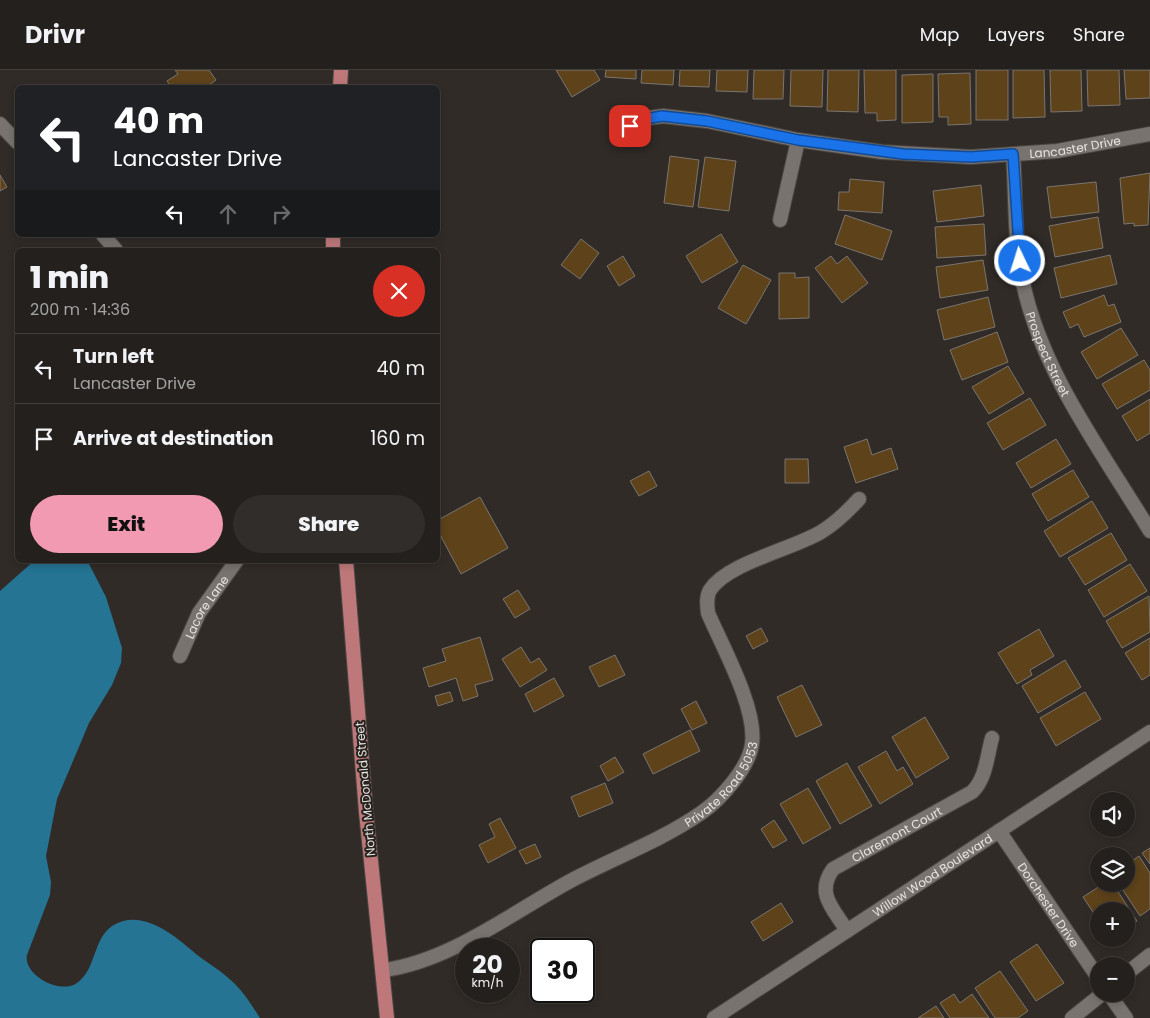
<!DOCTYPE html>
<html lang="en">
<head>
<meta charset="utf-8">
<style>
  :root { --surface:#24201d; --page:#302d2a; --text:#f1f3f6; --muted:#a3a3a4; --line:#413e3b; --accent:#f19ab1 }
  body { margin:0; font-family:Poppins,sans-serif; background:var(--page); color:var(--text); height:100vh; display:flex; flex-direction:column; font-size:19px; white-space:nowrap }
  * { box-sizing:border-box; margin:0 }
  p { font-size:16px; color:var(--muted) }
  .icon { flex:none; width:28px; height:28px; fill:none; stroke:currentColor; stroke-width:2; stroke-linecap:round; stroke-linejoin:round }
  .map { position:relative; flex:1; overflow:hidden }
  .drawer { position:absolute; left:15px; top:178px; width:425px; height:315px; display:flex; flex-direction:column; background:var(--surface); border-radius:8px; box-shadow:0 2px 8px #0003,0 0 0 1px var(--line) }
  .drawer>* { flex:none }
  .hud { position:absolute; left:15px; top:15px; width:425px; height:152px; border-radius:8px; box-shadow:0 2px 8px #0003,0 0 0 1px var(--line); background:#202124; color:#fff; overflow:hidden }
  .fabs { position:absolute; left:1090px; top:722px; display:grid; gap:10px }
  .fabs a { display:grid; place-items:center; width:45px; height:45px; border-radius:50%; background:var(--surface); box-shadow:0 2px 8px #0003,0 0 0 1px var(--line); font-size:25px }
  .speed { position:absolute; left:455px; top:868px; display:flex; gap:10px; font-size:25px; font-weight:700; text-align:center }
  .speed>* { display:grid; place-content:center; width:65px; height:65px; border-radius:50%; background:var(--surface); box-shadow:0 2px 8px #0003,0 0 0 1px var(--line); line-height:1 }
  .speed small { font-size:12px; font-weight:400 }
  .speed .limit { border:2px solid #111; border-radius:8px; background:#fff; color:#111 }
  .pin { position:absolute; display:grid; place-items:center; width:42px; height:42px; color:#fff; margin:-21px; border-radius:10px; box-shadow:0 2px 8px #0006 }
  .me { position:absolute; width:55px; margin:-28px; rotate:356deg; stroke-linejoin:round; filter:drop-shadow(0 0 4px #0008) }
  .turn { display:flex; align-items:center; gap:18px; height:105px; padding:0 15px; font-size:22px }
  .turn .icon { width:65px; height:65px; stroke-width:2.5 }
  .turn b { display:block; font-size:35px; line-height:42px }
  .lanes { display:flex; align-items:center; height:48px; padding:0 15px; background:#0003; justify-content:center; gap:25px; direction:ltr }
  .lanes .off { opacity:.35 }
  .round { display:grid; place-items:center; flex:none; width:52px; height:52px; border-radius:26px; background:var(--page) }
  .summary { display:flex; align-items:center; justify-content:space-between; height:85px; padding:0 15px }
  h1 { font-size:30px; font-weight:800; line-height:38px }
  .button { display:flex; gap:10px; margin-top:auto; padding:10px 15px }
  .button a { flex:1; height:58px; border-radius:30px; background:var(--accent); color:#111; font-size:20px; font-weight:800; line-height:58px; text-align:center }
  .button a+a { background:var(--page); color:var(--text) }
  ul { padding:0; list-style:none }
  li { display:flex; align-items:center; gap:15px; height:70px; padding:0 15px; border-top:1px solid var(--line) }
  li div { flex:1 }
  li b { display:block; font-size:19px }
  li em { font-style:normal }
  header { display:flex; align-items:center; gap:30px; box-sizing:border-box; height:70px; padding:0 25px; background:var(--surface); border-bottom:1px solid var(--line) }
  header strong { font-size:24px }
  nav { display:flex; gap:28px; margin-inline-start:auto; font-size:18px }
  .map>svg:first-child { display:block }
  .water { fill:#257493 }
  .building { fill:#5d421a; stroke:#7a7570 }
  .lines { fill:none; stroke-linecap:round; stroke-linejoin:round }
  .minor-casing { stroke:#4a4642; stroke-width:16 }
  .tertiary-casing { stroke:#4a4642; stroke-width:16 }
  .primary-casing { stroke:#4a4642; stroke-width:16 }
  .minor { stroke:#78736e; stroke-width:14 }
  .tertiary { stroke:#78736e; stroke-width:14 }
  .primary { stroke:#be787a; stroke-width:14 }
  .route-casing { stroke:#114b97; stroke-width:12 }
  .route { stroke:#1a73e8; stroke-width:9 }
  .labels { text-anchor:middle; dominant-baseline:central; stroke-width:4; stroke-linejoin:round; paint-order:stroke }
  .street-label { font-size:12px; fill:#e7e4e1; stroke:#26221e }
</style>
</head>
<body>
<header>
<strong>Drivr</strong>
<nav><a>Map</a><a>Layers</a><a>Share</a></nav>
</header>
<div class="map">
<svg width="1150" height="948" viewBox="0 0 1150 948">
  <rect width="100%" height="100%" fill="#302b27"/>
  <path class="water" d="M35,490H87L106,527L122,578L121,593L112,615L89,653L57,729L46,786L51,812L50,825L27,885C23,905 60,925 77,913C96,900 93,869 112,856C142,837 175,866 196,884C209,894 223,902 235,914C245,924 252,936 260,948H0V521Z"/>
  <g class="building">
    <polygon points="175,0 209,0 216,10 205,18 172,18 167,11 178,4"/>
    <polygon points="556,0 594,0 600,10 572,27"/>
    <polygon points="606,0 636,0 636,9 605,7"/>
    <polygon points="642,0 674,0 673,15 641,13"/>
    <polygon points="680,0 710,0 709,17 679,16"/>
    <polygon points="717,0 748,0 747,22 716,21"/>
    <polygon points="754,0 784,0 783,29 753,29"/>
    <polygon points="791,0 823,0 822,37 790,36"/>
    <polygon points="828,0 859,0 858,42 827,41"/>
    <polygon points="864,0 896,0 896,50 877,51 877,43 865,43"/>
    <rect x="976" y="0" width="32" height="50"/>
    <polygon points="1013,0 1044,0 1045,47 1013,48"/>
    <polygon points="1050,0 1081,0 1082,41 1051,42"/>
    <polygon points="1087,0 1119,0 1120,35 1088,36"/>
    <polygon points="1124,0 1150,0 1150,28 1126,29"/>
    <polygon points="970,3 971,54 948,55 948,47 939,47 938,4"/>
    <polygon points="933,4 933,52 902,53 902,5"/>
    <polygon points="670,86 699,90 693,137 664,133"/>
    <polygon points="705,87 736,91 729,141 698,137"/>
    <polygon points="1150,103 1148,155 1134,156 1134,153 1124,154 1120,108"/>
    <polygon points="0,105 7,117 0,121"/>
    <polygon points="850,109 884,112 882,143 838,140 839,122 849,122"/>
    <polygon points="1096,112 1099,142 1051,148 1047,117"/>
    <polygon points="981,115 984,146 937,152 933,121"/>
    <polygon points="845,145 892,161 882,190 835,174"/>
    <polygon points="1098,147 1103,178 1055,187 1049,156"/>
    <polygon points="984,154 986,185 937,188 935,157"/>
    <polygon points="721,164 738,192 702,213 686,186"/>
    <polygon points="581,169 599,183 580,209 561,195"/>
    <polygon points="1110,185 1117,214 1061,228 1054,198"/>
    <polygon points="623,186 635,206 619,216 607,196"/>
    <polygon points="831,186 837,194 847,186 868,213 842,233 815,198"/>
    <polygon points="983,190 988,220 940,228 936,197"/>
    <polygon points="743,195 771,210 746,254 718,238"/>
    <polygon points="779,203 795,203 795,208 809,207 809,248 779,249"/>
    <polygon points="1104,225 1108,236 1114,234 1121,252 1084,267 1078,254 1070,258 1063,242"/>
    <polygon points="988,227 995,257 944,270 937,240"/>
    <polygon points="1121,258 1138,285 1097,309 1081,282"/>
    <polygon points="997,262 1008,292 962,310 950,280"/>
    <polygon points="1144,290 1150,300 1150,320 1117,339 1102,314"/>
    <polygon points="1008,296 1024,323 989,344 972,317"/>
    <polygon points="1030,328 1046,355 1003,380 987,353"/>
    <polygon points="1150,329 1150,363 1137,371 1122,346"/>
    <polygon points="867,369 872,385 891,378 898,399 856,413 844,377"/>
    <polygon points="1056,369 1071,394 1031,418 1016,393"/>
    <polygon points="785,389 808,389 809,413 785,413"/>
    <polygon points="1073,400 1089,427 1048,451 1032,424"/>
    <polygon points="649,401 657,416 639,426 630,411"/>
    <polygon points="480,427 508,478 461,504 438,461 438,450"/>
    <polygon points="1092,431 1108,458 1060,487 1044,461"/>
    <polygon points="1111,463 1127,490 1085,515 1068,488"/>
    <polygon points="1130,494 1147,521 1104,547 1088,520"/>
    <polygon points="518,520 530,539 515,548 503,529"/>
    <polygon points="1149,526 1150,562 1122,578 1106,551"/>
    <polygon points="761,558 768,571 753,579 746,566"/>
    <polygon points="1039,559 1054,586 1030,600 1032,605 1017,614 998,583"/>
    <polygon points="480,567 493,610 475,615 478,626 463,631 456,608 429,617 423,598 446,591 442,579"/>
    <polygon points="1150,568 1150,605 1142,610 1125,583"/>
    <polygon points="521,577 531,593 539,588 547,600 520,617 502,589"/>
    <polygon points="615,585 625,605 599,617 589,597"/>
    <polygon points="1065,590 1081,617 1038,643 1022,616"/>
    <polygon points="554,608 564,626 534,642 525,624"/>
    <polygon points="802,615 822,655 796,667 777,627"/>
    <polygon points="450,622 453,631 438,636 435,626"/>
    <polygon points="1085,622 1101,649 1056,676 1040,648"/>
    <polygon points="696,631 707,653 692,660 681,639"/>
    <polygon points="925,647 949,688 916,708 892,667"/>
    <polygon points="690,660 700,681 653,704 643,684"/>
    <polygon points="886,681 897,701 903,697 913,714 880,734 858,697"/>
    <polygon points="615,687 624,702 608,711 600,696"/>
    <polygon points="847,693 872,736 840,754 816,711"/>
    <polygon points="605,713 613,733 579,747 571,727"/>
    <polygon points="808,718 831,758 803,774 780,734"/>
    <polygon points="500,748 516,778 488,793 479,775 495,767 489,754"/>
    <polygon points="774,750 787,770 773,778 761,759"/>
    <polygon points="535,774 541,787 526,794 519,781"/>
    <polygon points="1150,778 1150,794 1142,783"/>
    <polygon points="1139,786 1150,803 1150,839 1140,846 1119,814 1126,814 1126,795"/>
    <polygon points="1103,814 1113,814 1137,851 1126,858 1126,841 1099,841 1099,851 1083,827"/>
    <polygon points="781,833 793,852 763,871 751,852"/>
    <polygon points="1037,874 1064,913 1036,931 1010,892"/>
    <polygon points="1000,901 1028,941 1018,948 995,948 975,918"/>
    <polygon points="954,924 960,933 972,924 989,948 950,948 940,933"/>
    <polygon points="936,936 944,948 918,948"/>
  </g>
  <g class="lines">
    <defs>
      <g id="minor">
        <path id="s1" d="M618,63L641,49L663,46L707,51L798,70L882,82L971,87L1057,81L1150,64"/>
        <path id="s2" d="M1013,84C1016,126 1014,173 1023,213C1042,303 1103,383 1150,461"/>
        <polyline points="780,150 798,70"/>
        <path id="s3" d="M180,586L199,543L237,490"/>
        <path id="s4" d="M999,761L1099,909"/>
        <path id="s5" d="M847,861C834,839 815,824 833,799L972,722C986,709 987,686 992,668"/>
        <path id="s6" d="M384,900C451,891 514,841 574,809C616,787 662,770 701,743C720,730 749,698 752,674C757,638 722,576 708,543C707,535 706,527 710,520C727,493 793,479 821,462C836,453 848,441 859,429"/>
        <polyline points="1126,904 1150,885"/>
        <polyline points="1109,924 1126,948"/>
        <path id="s7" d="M714,948L1150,662"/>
        <polyline points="1072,948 1102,924"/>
      </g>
      <g id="tertiary">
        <polyline points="0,54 18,73"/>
        <polyline points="103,165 116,180"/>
      </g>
      <g id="primary">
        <polyline points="340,18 341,0"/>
        <polyline points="333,180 333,165"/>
        <polyline points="346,490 366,742 387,948"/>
      </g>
    </defs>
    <use href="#minor" class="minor-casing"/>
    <use href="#tertiary" class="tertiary-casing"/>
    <use href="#primary" class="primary-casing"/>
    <use href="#minor" class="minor"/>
    <use href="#tertiary" class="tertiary"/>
    <use href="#primary" class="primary"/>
  </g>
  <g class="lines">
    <defs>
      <polyline id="route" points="630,56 641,50 662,46 707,51 798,70 903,84 971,87 1013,84 1020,191"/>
    </defs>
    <use href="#route" class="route-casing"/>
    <use href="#route" class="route"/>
  </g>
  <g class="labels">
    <g class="street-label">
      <text stroke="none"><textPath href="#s1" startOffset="465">Lancaster Drive</textPath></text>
      <text stroke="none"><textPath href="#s2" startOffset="205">Prospect Street</textPath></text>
      <text stroke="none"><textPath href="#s3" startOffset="56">Lacore Lane</textPath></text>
      <text stroke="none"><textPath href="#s6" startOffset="391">Private Road 5053</textPath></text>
      <text transform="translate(365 719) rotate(-95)">North McDonald Street</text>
      <text stroke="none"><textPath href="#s5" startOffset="142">Claremont Court</textPath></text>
      <text stroke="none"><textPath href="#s7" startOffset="261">Willow Wood Boulevard</textPath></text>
      <text stroke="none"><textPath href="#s4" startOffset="89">Dorchester Drive</textPath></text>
    </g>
  </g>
</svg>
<div class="fabs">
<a><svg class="icon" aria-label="sound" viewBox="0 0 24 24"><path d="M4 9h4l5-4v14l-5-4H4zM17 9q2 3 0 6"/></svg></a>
<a><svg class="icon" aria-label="layers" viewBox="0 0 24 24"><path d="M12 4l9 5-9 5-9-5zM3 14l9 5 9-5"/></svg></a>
<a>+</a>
<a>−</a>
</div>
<div class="speed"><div>20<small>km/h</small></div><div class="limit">30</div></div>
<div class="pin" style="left:630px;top:56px;background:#d93025"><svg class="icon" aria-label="arrive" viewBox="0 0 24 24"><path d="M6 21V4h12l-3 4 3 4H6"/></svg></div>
<svg class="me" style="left:1020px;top:191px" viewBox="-20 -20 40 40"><circle r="17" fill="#1a73e8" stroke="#fff" stroke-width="3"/><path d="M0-11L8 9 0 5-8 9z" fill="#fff"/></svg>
<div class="hud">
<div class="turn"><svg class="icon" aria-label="left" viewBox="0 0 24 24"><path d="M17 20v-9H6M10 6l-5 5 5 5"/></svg><div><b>40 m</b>Lancaster Drive</div></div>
<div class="lanes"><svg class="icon" aria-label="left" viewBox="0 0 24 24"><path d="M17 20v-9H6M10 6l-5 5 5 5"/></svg><svg class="icon off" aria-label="ahead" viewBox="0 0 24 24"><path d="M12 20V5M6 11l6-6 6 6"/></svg><svg class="icon off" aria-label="right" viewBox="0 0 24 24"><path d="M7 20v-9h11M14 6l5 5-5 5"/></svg></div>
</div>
<section class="drawer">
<div class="summary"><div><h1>1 min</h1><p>200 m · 14:36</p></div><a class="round" style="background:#d93025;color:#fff"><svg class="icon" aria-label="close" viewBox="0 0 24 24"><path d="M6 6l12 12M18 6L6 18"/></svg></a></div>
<ul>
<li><svg class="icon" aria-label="left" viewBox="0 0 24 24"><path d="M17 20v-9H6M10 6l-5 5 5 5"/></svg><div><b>Turn left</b><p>Lancaster Drive</p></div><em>40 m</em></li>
<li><svg class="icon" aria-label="arrive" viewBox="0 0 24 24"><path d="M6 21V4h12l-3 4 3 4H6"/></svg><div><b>Arrive at destination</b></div><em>160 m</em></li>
</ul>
<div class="button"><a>Exit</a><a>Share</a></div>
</section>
</div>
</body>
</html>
